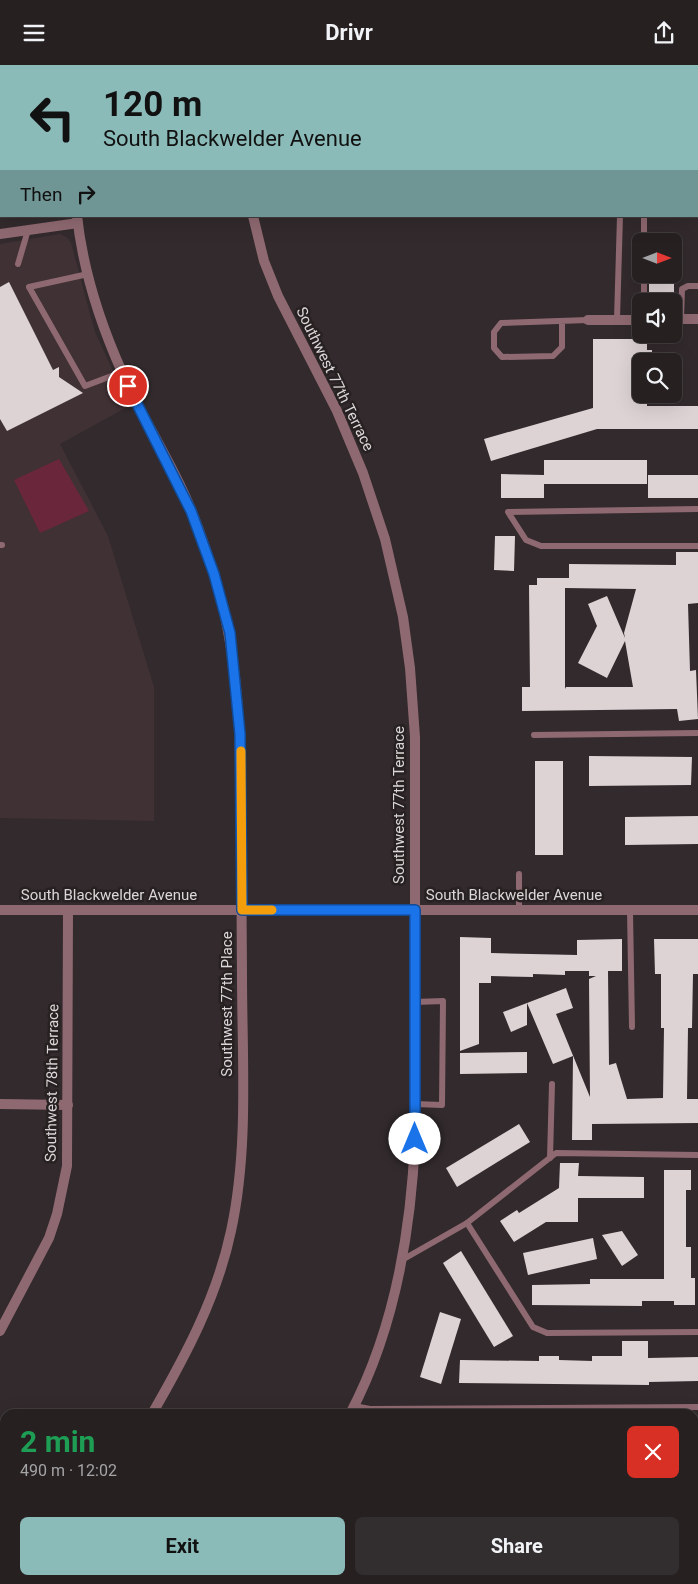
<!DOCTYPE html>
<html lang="en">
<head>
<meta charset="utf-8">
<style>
  :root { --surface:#262021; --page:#322d2e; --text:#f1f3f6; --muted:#a4a3a5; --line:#423e3f; --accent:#8bbbb9 }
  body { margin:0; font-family:Roboto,sans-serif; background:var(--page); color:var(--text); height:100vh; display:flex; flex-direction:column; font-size:19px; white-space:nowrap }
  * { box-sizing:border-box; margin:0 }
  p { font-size:16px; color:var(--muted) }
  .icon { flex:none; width:28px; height:28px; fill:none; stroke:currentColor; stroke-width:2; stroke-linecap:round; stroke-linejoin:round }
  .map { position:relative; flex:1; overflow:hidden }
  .drawer { position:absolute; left:0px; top:1344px; width:699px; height:176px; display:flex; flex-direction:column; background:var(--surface); border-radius:15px 15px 0 0; box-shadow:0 5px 20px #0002,0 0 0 1px var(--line) }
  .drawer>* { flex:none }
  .top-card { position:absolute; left:0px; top:0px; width:699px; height:152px; box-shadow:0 5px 20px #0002,0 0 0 1px var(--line); background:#8bbbb9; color:#111; overflow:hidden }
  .needle { width:32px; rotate:90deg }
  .buttons { position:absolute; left:632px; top:168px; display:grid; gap:10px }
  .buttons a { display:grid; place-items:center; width:50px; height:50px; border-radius:8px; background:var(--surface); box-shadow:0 5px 20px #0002,0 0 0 1px var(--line); font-size:25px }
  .pin { position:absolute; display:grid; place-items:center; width:42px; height:42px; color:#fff; margin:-21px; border:2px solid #fff; border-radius:50%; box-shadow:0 1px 5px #0007 }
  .me { position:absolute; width:55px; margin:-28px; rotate:0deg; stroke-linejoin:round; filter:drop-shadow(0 0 4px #0008) }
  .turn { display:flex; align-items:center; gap:18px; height:105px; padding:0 20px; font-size:22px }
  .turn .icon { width:65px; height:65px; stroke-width:2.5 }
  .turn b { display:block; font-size:35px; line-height:42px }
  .then { display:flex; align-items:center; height:48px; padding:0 20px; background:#0003; gap:10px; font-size:19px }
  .round { display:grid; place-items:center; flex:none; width:52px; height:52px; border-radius:8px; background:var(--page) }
  .headline { display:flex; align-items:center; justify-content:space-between; height:85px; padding:0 20px }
  h1 { font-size:30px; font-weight:700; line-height:38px; color:#1e9e55 }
  .primary-button { display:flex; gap:10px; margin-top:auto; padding:10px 20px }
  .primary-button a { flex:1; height:58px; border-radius:8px; background:var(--accent); color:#111; font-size:20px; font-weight:700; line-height:58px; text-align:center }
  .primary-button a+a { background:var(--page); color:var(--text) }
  header { display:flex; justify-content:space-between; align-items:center; height:65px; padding:0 20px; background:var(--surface); font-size:22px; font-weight:700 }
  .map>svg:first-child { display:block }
  .built { fill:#403135 }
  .green { fill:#6a263b }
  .building { fill:#ddd3d5; fill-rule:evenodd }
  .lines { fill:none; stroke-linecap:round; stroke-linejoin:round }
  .service { stroke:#8f6971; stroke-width:6 }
  .minor { stroke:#8f6971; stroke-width:10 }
  .route-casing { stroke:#114b97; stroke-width:12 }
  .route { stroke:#1a73e8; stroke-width:9 }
  .slow { stroke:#f59e0b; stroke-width:9 }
  .labels { text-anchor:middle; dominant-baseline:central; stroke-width:5; stroke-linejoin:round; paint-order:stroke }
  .street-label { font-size:15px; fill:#dbd6d7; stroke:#282122 }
</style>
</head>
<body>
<header><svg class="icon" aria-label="menu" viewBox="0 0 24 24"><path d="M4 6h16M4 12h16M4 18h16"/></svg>Drivr<svg class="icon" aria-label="share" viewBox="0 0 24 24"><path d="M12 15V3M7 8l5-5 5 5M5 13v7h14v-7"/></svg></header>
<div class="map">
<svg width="698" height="1519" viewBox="0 0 698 1519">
  <rect width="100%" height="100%" fill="#322a2c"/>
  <polygon class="built" points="60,169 68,173 71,178 95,267 129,341 60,379 108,471 154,622 154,756 0,753 0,179"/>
  <polygon class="green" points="59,394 89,446 40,468 14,415"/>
  <g class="building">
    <polygon points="649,209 674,209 674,231 649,230"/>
    <polygon points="9,217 53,305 59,302 59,312 83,328 7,366 0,354 0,222"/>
    <polygon points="593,274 647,274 647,285 652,285 652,296 641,296 641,329 647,329 647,341 698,341 698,364 597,364 491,396 484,374 593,343"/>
    <rect x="544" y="395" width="103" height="24"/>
    <polygon points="501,409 544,410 544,433 501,433"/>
    <rect x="648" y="410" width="50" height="23"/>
    <polygon points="495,471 515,471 514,506 494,505"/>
    <path d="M676,487H698V538L688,539L690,606L696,605L698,654L679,656L677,644L522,646V622H530L529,520H537V513H569V499L676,500ZM565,523L636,524L624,568L625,573L607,531L588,539L597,561L578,598L607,613L625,576L633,622H566L565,624Z"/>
    <polygon points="589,691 692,692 691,720 589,721"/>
    <rect x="535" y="696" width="28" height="94"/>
    <polygon points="698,751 698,779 625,780 625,752"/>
    <polygon points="460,872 491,873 491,888 577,890 577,875 622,874 622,906 608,906 609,1000 616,998 627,1034 663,1033 664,963 661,963 661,909 655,909 654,874 698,874 698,909 693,909 692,963 688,963 687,1034 698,1034 698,1058 592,1059 592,1075 572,1075 573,991 553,999 527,938 566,923 573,943 556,949 590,1032 589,914 596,911 589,911 589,906 565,906 565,910 533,909 533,912 491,911 491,918 479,918 479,979 460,986"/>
    <polygon points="527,938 527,960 511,967 503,947"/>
    <polygon points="527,987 527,1008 460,1009 460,988"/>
    <polygon points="519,1059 530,1077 457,1122 446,1103"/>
    <polygon points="560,1098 579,1098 578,1111 644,1112 644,1133 578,1133 578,1157 546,1157 514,1177 500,1156 517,1145 519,1148 559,1123"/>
    <polygon points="664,1105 691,1105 691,1125 686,1125 686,1182 691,1182 691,1213 695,1213 695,1240 674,1240 674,1236 642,1236 642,1241 532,1240 532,1220 590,1219 590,1214 664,1214"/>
    <polygon points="622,1166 638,1190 622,1201 602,1170"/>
    <polygon points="593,1173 597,1194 528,1210 523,1188"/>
    <polygon points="461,1186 513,1271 494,1282 443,1198"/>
    <polygon points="440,1247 461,1254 441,1319 420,1312"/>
    <polygon points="622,1276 648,1276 648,1293 698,1292 698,1316 649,1317 649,1320 459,1318 460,1295 539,1296 539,1291 559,1291 559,1295 592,1296 592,1291 622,1291"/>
  </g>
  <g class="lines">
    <g class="service">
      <polyline points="500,0 500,1"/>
      <polyline points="633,0 633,1"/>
      <polyline points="689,0 689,1"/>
      <polyline points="375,1 375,0"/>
      <polyline points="644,151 644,176"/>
      <polyline points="18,199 28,165"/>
      <polyline points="88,209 29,222 85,321 122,307"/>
      <polyline points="644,236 644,209"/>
      <polyline points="617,254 620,151"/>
      <polyline points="681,254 682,224 688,221 698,221"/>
      <polyline points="562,256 562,282 553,291 502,292 494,283 494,267 501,258 588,255"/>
      <polyline points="698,444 508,447 526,475 541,481 698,481"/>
      <polyline points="0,480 2,480"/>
      <polyline points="534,670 698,668"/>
      <polyline points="519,845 519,809"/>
      <polyline points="630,846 632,962"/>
      <polyline points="415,937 443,936 442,1040 415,1039"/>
      <polyline points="698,1090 556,1088 467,1158 533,1262 547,1268 698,1267"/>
      <polyline points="550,1093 552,1019"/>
      <polyline points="402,1195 467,1158"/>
      <polyline points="354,1341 370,1344 698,1342"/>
      <polyline points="694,1488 698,1488"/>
      <polyline points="537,1515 537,1519"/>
    </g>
    <g class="minor">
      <polyline points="293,0 308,1"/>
      <polyline points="78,1 78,0"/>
      <polyline points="253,1 253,0"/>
      <path d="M77,151C83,205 100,258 122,307C139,345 161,381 179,418C193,446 203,476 213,506C240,591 241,677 241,766C241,814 242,862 242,910C242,994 249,1083 231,1166C217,1232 186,1290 152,1349"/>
      <path d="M253,151L264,196L278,231L337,346L363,408L385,474L403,552L410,603L415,672V1074C411,1168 395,1264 350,1349"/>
      <polyline points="0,169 78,158"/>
      <polyline points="674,254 698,254"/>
      <polyline points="588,255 641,255"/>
      <polyline points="0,845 698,845"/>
      <polyline points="0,1039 68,1040"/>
      <polyline points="0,1266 49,1173 57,1149 67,1101 68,846"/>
      <polyline points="121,1515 122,1519"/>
      <polyline points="285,1519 285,1515"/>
    </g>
  </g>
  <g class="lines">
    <defs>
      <polyline id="route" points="128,321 191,446 214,509 230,568 240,669 242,845 415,845 415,1074"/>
    </defs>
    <use href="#route" class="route-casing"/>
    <use href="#route" class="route"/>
    <polyline class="slow" points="241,686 242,845 272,845"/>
  </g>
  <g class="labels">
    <g class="street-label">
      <text transform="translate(335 314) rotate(64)">Southwest 77th Terrace</text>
      <text transform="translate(399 740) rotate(-90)">Southwest 77th Terrace</text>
      <text x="109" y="830">South Blackwelder Avenue</text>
      <text x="514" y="830">South Blackwelder Avenue</text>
      <text transform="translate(227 939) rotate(-90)">Southwest 77th Place</text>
      <text transform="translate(52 1018) rotate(-89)">Southwest 78th Terrace</text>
    </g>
  </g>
</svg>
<div class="buttons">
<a><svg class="needle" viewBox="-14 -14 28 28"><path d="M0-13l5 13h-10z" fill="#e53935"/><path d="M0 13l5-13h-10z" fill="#a4a3a5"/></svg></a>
<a><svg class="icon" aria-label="sound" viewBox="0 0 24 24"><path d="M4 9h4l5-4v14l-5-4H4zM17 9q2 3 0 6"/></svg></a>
<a><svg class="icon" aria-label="search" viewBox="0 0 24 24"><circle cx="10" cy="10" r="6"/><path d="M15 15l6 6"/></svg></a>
</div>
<div class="pin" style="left:128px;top:321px;background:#d93025"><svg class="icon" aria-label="arrive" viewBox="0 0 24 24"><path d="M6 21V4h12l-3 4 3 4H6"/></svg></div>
<svg class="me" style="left:415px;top:1074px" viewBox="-20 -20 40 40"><circle r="19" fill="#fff"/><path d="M0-13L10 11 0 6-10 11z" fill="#1a73e8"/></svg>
<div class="top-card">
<div class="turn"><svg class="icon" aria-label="left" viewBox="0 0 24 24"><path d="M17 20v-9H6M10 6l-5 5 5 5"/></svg><div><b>120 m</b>South Blackwelder Avenue</div></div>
<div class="then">Then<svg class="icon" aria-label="right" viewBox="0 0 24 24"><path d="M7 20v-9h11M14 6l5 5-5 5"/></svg></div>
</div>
<section class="drawer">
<div class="headline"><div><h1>2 min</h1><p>490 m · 12:02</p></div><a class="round" style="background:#d93025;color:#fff"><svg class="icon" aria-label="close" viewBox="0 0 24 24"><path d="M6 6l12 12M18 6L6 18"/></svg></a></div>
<div class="primary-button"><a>Exit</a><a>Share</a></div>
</section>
</div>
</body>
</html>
